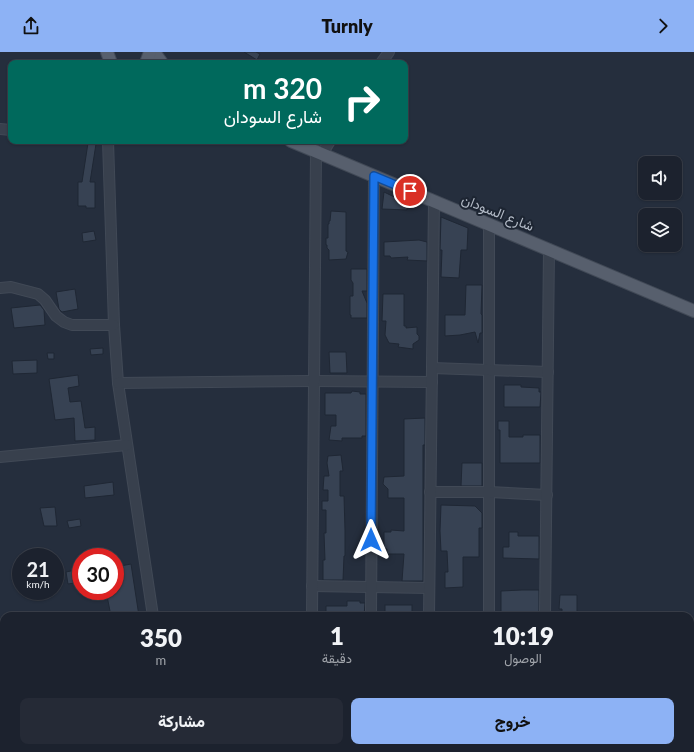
<!DOCTYPE html>
<html lang="ar">
<head>
<meta charset="utf-8">
<style>
  :root { --surface:#1c222e; --page:#252a36; --text:#f1f3f6; --muted:#a0a4aa; --line:#3a3f4a; --accent:#8db2f5 }
  body { margin:0; font-family:Lato,Vazirmatn,sans-serif; background:var(--page); color:var(--text); direction:rtl; height:100vh; display:flex; flex-direction:column; font-size:15px; white-space:nowrap }
  * { box-sizing:border-box; margin:0 }
  p { font-size:13px; color:var(--muted) }
  .icon { flex:none; width:22px; height:22px; fill:none; stroke:currentColor; stroke-width:2; stroke-linecap:round; stroke-linejoin:round }
  .map { position:relative; flex:1; overflow:hidden; direction:ltr }
  .panel { position:absolute; left:0px; top:560px; width:694px; height:140px; display:flex; flex-direction:column; background:var(--surface); border-radius:12px 12px 0 0; box-shadow:0 1px 3px #0004,0 0 0 1px var(--line); direction:rtl }
  .panel>* { flex:none }
  .top-card { position:absolute; left:8px; top:8px; width:400px; height:84px; border-radius:8px; box-shadow:0 1px 3px #0004,0 0 0 1px var(--line); direction:rtl; background:#00695c; color:#fff; overflow:hidden }
  .fabs { position:absolute; left:638px; top:104px; display:grid; gap:8px }
  .fabs a { display:grid; place-items:center; width:44px; height:44px; border-radius:8px; background:var(--surface); box-shadow:0 1px 3px #0004,0 0 0 1px var(--line); font-size:20px }
  .speed { position:absolute; left:12px; top:496px; display:flex; gap:8px; font-size:20px; font-weight:700; text-align:center }
  .speed>* { display:grid; place-content:center; width:52px; height:52px; border-radius:50%; background:var(--surface); box-shadow:0 1px 3px #0004,0 0 0 1px var(--line); line-height:1 }
  .speed small { font-size:10px; font-weight:400 }
  .speed .limit { border:6px solid #d22; background:#fff; color:#111 }
  .pin { position:absolute; display:grid; place-items:center; width:34px; height:34px; color:#fff; margin:-17px; border:2px solid #fff; border-radius:50%; box-shadow:0 1px 4px #0007 }
  .me { position:absolute; width:44px; margin:-22px; rotate:0deg; stroke-linejoin:round; filter:drop-shadow(0 0 3px #0008) }
  .turn { display:flex; align-items:center; gap:14px; height:84px; padding:0 20px; font-size:18px }
  .turn .icon { width:52px; height:52px; stroke-width:2.5 }
  .turn b { display:block; font-size:28px; line-height:34px }
  .eta { display:flex; justify-content:space-evenly; align-items:center; height:68px; text-align:center }
  .eta b { font-size:24px; font-weight:800; line-height:28px }
  .action { display:flex; gap:8px; margin-top:auto; padding:8px 20px }
  .action a { flex:1; height:46px; border-radius:8px; background:var(--accent); color:#111; font-size:16px; font-weight:800; line-height:46px; text-align:center }
  .action a+a { background:var(--page); color:var(--text) }
  header { display:flex; justify-content:space-between; align-items:center; height:52px; padding:0 20px; background:var(--accent); color:#111; font-size:18px; font-weight:800 }
  .map>svg:first-child { display:block }
  .building { fill:#374253; stroke:#1f2734 }
  .lines { fill:none; stroke-linecap:round; stroke-linejoin:round }
  .minor-casing { stroke:#414956; stroke-width:12 }
  .major-casing { stroke:#414956; stroke-width:14 }
  .minor { stroke:#38404d; stroke-width:10 }
  .major { stroke:#575f6d; stroke-width:12 }
  .route-casing { stroke:#114b97; stroke-width:10 }
  .route { stroke:#1a73e8; stroke-width:7 }
  .labels { text-anchor:middle; dominant-baseline:central; stroke-width:4; stroke-linejoin:round; paint-order:stroke }
  .street-label { font-size:14px; fill:#b4bcc8; stroke:#1d2532 }
</style>
</head>
<body>
<header><svg class="icon" aria-label="forward" viewBox="0 0 24 24"><path d="M9 5l7 7-7 7"/></svg>Turnly<svg class="icon" aria-label="share" viewBox="0 0 24 24"><path d="M12 15V3M7 8l5-5 5 5M5 13v7h14v-7"/></svg></header>
<div class="map">
<svg width="694" height="700" viewBox="0 0 694 700">
  <rect width="100%" height="100%" fill="#252e3d"/>
  <g class="building">
    <polygon points="244,0 256,0 260,2 257,8"/>
    <polygon points="88,91 96,92 90,130 95,130 95,156 86,156 86,154 78,154 78,130 82,130"/>
    <polygon points="384,140 407,151 407,158 382,157"/>
    <polygon points="331,159 346,160 346,199 348,200 346,207 329,208 329,198 327,196 327,193 326,193 326,186 328,186 328,172 329,172 329,169 330,169"/>
    <polygon points="441,165 468,176 467,198 461,198 459,226 441,225 442,198 440,198"/>
    <polygon points="94,179 96,188 83,190 82,181"/>
    <polygon points="419,188 427,190 427,209 407,208 408,205 391,206 390,204 384,204 384,190"/>
    <polygon points="351,217 367,217 367,239 362,239 367,251 367,266 351,266 351,263 350,263 350,244 353,244 353,231 351,228"/>
    <polygon points="466,233 482,233 481,262 482,263 482,281 480,281 478,291 475,280 460,283 445,284 445,263 465,263"/>
    <polygon points="75,237 78,257 62,260 59,257 56,240"/>
    <polygon points="383,242 404,242 404,274 406,274 406,276 417,275 417,282 419,284 419,288 413,292 413,297 398,295 399,292 389,291 385,283 386,269 382,269"/>
    <polygon points="40,253 44,258 45,273 14,276 11,256"/>
    <polygon points="103,296 103,302 91,303 90,297"/>
    <polygon points="329,300 346,300 347,321 330,321"/>
    <polygon points="47,301 54,301 54,307 48,307"/>
    <polygon points="37,308 37,321 13,322 12,309"/>
    <polygon points="78,323 79,334 68,336 70,350 81,349 85,376 95,375 95,388 75,389 74,366 55,368 49,327"/>
    <polygon points="504,333 521,333 521,335 539,336 539,340 541,340 540,355 504,355"/>
    <polygon points="352,339 360,340 360,342 366,342 366,384 362,384 362,386 342,386 342,389 329,388 331,374 336,374 336,363 325,363 325,341 351,341"/>
    <polygon points="425,366 425,393 423,393 423,529 402,529 404,502 387,502 387,497 384,496 384,480 391,480 391,478 404,479 404,446 388,446 388,437 383,432 384,425 404,424 404,367"/>
    <polygon points="498,369 509,369 509,385 523,385 523,383 540,383 540,411 500,411 500,378 498,378"/>
    <polygon points="341,403 343,419 340,419 340,444 344,444 345,478 345,504 344,504 343,528 323,528 323,508 325,508 324,481 326,481 326,458 322,458 322,449 328,449 328,438 323,438 324,424 329,424 327,411 328,404"/>
    <polygon points="462,411 482,411 482,434 461,434"/>
    <polygon points="113,430 114,443 85,446 84,434"/>
    <polygon points="441,453 475,454 482,461 482,476 479,476 479,505 463,505 463,535 445,536 445,520 448,520 447,499 441,499 440,479"/>
    <polygon points="55,455 57,474 44,474 40,456"/>
    <polygon points="80,467 81,474 69,476 67,469"/>
    <polygon points="509,480 518,480 518,484 539,484 539,507 503,506 503,495 509,495"/>
    <polygon points="131,512 139,564 111,564 106,539 115,539 115,515"/>
    <polygon points="80,517 81,530 68,532 66,520"/>
    <polygon points="522,538 539,538 539,560 501,560 501,539"/>
    <polygon points="560,543 577,543 577,564 562,564 562,557 559,557"/>
    <polygon points="347,549 360,549 360,551 365,551 364,564 326,564 326,554 347,554"/>
    <rect x="385" y="553" width="27" height="11"/>
  </g>
  <g class="lines">
    <defs>
      <g id="minor">
        <polyline points="381,11 389,0"/>
        <polyline points="0,77 11,78"/>
        <polyline points="108,89 114,273 118,331 153,564"/>
        <polyline points="322,102 330,89"/>
        <polyline points="489,172 489,564"/>
        <polyline points="0,236 11,235 38,242 45,248 56,264 64,270 72,273 114,273"/>
        <polyline points="432,316 548,320"/>
        <polyline points="118,331 314,329 432,330"/>
        <polyline points="0,405 127,393"/>
        <polyline points="430,440 489,440 547,443"/>
        <polyline points="312,534 429,536"/>
        <polyline points="312,564 316,100"/>
        <polyline points="371,564 374,124"/>
        <polyline points="429,564 434,149"/>
        <polyline points="545,564 549,197"/>
        <polyline points="173,696 173,700"/>
        <polyline points="311,700 311,696"/>
        <polyline points="370,700 370,696"/>
        <polyline points="428,700 428,696"/>
      </g>
      <g id="major">
        <polyline points="107,0 111,11"/>
        <polyline points="154,0 162,11"/>
        <polyline points="146,11 150,0"/>
        <polyline points="291,89 694,259"/>
      </g>
    </defs>
    <use href="#minor" class="minor-casing"/>
    <use href="#major" class="major-casing"/>
    <use href="#minor" class="minor"/>
    <use href="#major" class="major"/>
  </g>
  <g class="lines">
    <defs>
      <polyline id="route" points="371,488 374,124 410,139"/>
    </defs>
    <use href="#route" class="route-casing"/>
    <use href="#route" class="route"/>
  </g>
  <g class="labels">
    <g class="street-label">
      <text transform="translate(498 160) rotate(22)">شارع السودان</text>
    </g>
  </g>
</svg>
<div class="fabs">
<a><svg class="icon" aria-label="sound" viewBox="0 0 24 24"><path d="M4 9h4l5-4v14l-5-4H4zM17 9q2 3 0 6"/></svg></a>
<a><svg class="icon" aria-label="layers" viewBox="0 0 24 24"><path d="M12 4l9 5-9 5-9-5zM3 14l9 5 9-5"/></svg></a>
</div>
<div class="speed"><div>21<small>km/h</small></div><div class="limit">30</div></div>
<div class="pin" style="left:410px;top:139px;background:#d93025"><svg class="icon" aria-label="arrive" viewBox="0 0 24 24"><path d="M6 21V4h12l-3 4 3 4H6"/></svg></div>
<svg class="me" style="left:371px;top:488px" viewBox="-20 -20 40 40"><path d="M0-17L14 15 0 8-14 15z" fill="#1a73e8" stroke="#fff" stroke-width="4"/></svg>
<div class="top-card">
<div class="turn"><svg class="icon" aria-label="right" viewBox="0 0 24 24"><path d="M7 20v-9h11M14 6l5 5-5 5"/></svg><div><b>320 m</b>شارع السودان</div></div>
</div>
<section class="panel">
<div class="eta">
<div><b>10:19</b><p>الوصول</p></div>
<div><b>1</b><p>دقيقة</p></div>
<div><b>350</b><p>m</p></div>
</div>
<div class="action"><a>خروج</a><a>مشاركة</a></div>
</section>
</div>
</body>
</html>
